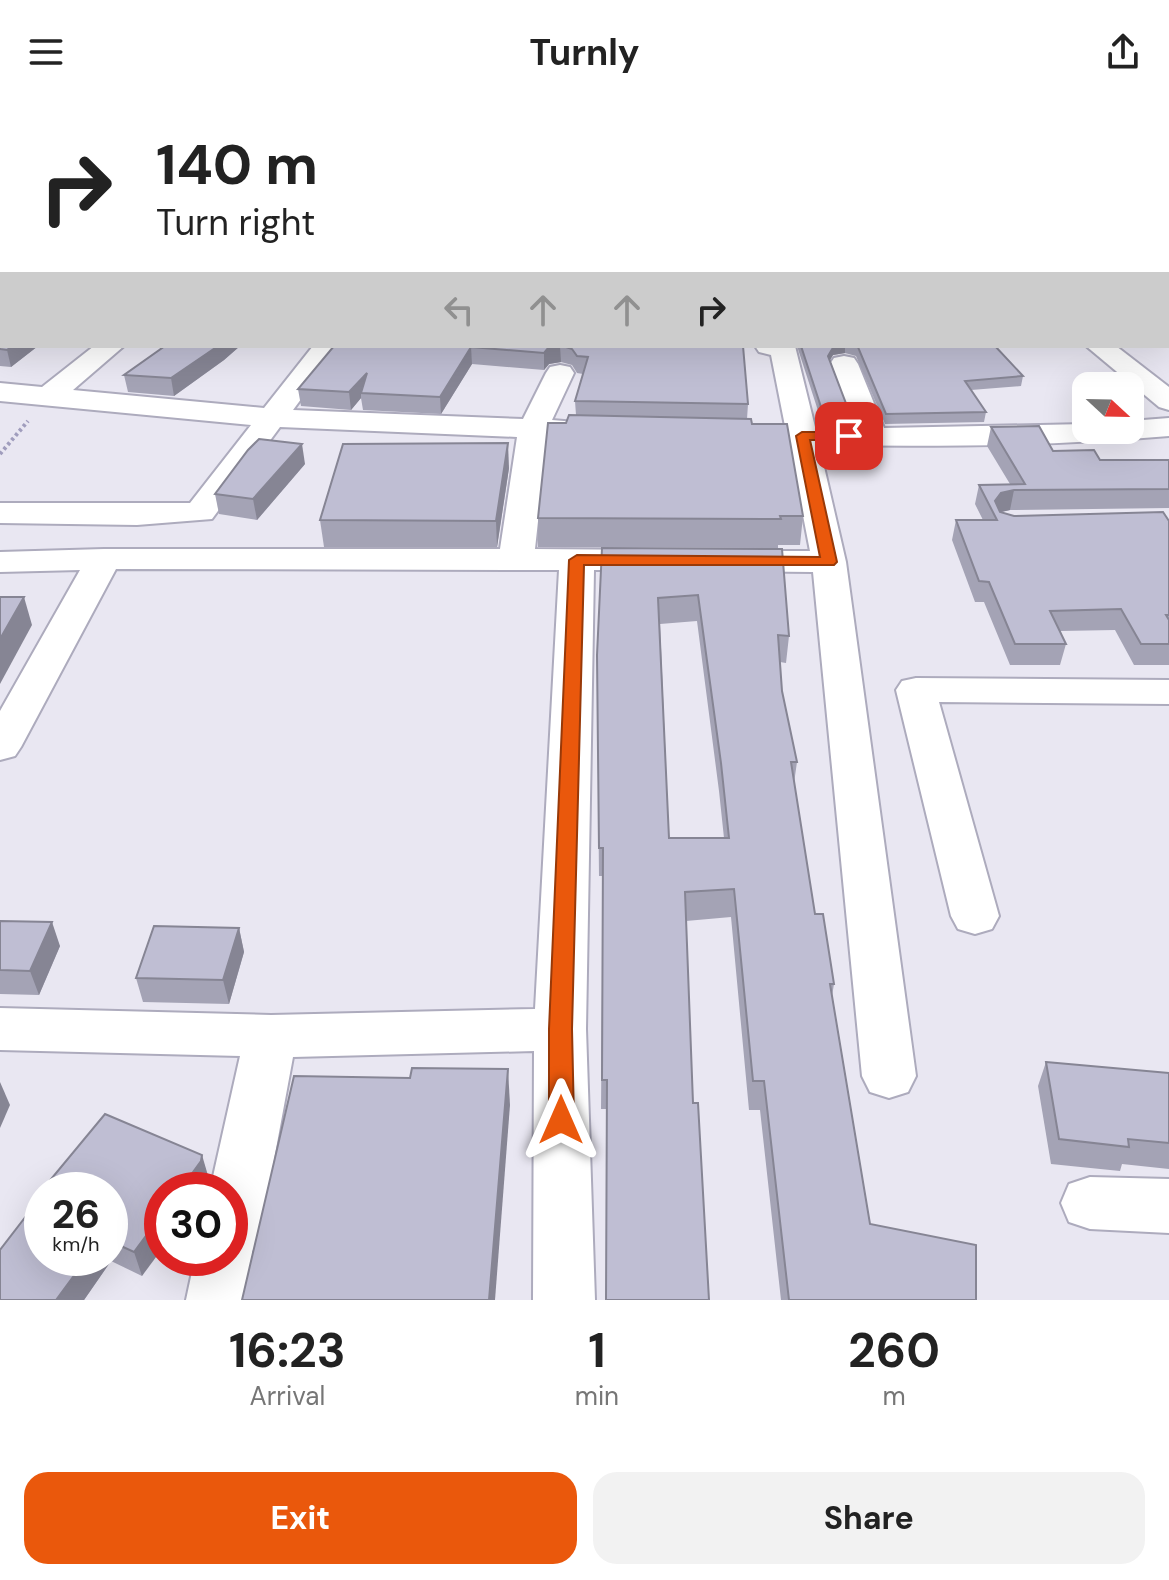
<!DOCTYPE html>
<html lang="en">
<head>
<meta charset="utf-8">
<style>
  :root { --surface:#fff; --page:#f2f2f2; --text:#222; --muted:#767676; --accent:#ea580c }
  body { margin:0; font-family:"DM Sans",sans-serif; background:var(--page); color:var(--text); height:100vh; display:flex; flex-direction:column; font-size:30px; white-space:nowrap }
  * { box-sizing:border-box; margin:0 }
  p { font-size:26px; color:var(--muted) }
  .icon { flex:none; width:44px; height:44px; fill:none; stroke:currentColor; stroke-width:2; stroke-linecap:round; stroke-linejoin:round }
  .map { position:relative; height:1196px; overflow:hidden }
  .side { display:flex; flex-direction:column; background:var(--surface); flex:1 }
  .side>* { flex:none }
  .guide { position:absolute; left:0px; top:0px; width:1170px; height:244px; box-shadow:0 8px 32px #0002; background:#fff; color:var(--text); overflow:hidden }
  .needle { width:52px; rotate:112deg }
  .tools { position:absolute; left:1072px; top:268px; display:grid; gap:16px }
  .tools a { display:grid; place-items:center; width:72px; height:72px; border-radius:16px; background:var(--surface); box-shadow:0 8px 32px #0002; font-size:40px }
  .speed { position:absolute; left:24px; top:1068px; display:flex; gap:16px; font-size:40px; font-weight:700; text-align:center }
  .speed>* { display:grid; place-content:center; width:104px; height:104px; border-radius:50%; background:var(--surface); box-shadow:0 8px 32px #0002; line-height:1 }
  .speed small { font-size:20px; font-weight:400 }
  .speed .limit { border:12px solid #d22; background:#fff; color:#111 }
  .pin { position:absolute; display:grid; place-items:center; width:68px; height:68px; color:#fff; margin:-34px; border-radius:16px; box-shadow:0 4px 12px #0006 }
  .me { position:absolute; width:88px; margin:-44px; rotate:0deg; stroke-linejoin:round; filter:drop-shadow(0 0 6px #0008) }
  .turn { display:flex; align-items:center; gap:28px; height:168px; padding:0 24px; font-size:36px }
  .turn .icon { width:104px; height:104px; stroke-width:2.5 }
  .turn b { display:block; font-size:56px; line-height:68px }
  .lanes { display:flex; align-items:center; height:76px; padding:0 24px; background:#0003; justify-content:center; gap:40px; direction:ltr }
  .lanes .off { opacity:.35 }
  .eta { display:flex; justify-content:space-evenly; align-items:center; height:136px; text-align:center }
  .eta b { font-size:48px; font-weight:700; line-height:56px }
  .button { display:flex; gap:16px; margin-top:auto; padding:16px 24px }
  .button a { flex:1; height:92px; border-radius:24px; background:var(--accent); color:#fff; font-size:32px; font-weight:700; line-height:92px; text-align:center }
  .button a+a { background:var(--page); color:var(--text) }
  header { display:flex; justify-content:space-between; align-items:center; height:104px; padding:0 24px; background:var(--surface); font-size:36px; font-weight:700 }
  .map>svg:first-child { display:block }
  .water { fill:#e9dfa9 }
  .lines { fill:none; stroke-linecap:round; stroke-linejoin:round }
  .minor-casing { stroke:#adabbd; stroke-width:4 }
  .path { stroke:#a09dbd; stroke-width:4; stroke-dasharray:3 3; stroke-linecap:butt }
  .minor { fill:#fff; fill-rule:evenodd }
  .wall { fill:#a4a3b5; fill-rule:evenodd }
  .shaded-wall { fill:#868594 }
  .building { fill:#bfbed3; stroke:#868594; stroke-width:2; fill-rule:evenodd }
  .route { fill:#ea580c; stroke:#983908; stroke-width:2 }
</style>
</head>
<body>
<header><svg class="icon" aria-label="menu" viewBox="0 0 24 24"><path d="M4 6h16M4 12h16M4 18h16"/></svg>Turnly<svg class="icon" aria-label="share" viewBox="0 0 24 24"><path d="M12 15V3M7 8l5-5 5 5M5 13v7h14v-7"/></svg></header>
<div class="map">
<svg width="1169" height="1196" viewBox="0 0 1169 1196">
  <rect width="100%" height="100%" fill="#e9e7f2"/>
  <polygon class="water" points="819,0 1169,0 1169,233 1168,2"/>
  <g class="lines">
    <defs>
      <g id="minor">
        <polygon points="781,0 801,0 802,2 782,2"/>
        <polygon points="94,242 124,242 73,286 264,304 313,242 340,242 293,306 523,315 546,269 550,263 560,261 570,263 574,269 552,316 612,321 616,327 612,333 601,336 547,334 535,445 656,446 668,449 673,456 668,463 656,466 594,466 586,925 595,1196 533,1196 534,947 293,953 260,1131 252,1148 255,1154 248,1196 186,1196 195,1154 230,1154 230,1086 210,1086 240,952 0,946 0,904 271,911 535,905 559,466 116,465 21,643 15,652 0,656 0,607 80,466 0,468 0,448 104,445 500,445 517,333 280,323 212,415 137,421 0,419 0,399 190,399 251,321 0,297 0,279 42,283"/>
        <path d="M755,242H795L815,323H854L830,260L834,254L844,252L854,254L858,260L884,324L1086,320V326H1130V317L1169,314V332C1052,342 936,343 819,341L846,458L916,972L908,988L889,994L870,988L862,972L813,468L728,467L716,464L711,457L716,450L728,447H810L789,340L722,336L718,330L722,324L785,322L771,251L759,248Z"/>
        <polygon points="1086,242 1116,242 1169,283 1169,306 1159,303"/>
        <polygon points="916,574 1169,576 1169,600 939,598 999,812 992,825 975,830 958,825 951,812 896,586 902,577"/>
        <polygon points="1090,1073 1169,1075 1169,1129 1090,1125 1069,1118 1061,1099 1069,1080"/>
      </g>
    </defs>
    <use href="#minor" class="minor-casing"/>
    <polyline class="path" points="0,350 28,317"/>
    <use href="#minor" class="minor"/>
  </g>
  <g class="wall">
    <polygon points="0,0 2,2 2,242 38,242 11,263 0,262"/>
    <polygon points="159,242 240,242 224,256 174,292 128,288 124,271 160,245"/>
    <polygon points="334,242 743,242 748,300 747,315 752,320 803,412 800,441 778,441 778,444 538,443 538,414 566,319 576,311 575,297 583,270 577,269 572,261 561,258 549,260 544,266 472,260 441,310 363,306 361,294 351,306 301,302 298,285"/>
    <polygon points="797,242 995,242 1023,272 1021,282 971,286 986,308 984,318 885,320 856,252 845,249 833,251 830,256 850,310 849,320 822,319"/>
    <polygon points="991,323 1053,347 1100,356 1169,356 1169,404 1010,406 1001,408 1014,412 1169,417 1169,561 1134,561 1115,526 1060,527 1066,540 1060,561 1010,561 984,498 975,498 952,436 956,416 983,416 975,400 979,381 1010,380 987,342"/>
    <polygon points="305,360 257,416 219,410 215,390"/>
    <polygon points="509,364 497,443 324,443 320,416"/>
    <path d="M602,444L789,532L786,559L780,558L782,587L797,658L794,679L815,810L834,880L832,892L870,1120L976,1196H781L760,1006H749L731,813L686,817L606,1005H601L603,772H599L597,578ZM697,517L719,687L724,734H669L660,520Z"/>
    <polygon points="0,817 60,842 39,891 0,890"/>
    <polygon points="239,824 244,848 229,900 143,898 136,874"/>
    <polygon points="1046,958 1169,969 1169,1065 1122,1060 1120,1067 1051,1060 1038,982"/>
    <polygon points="209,1075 208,1081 205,1086 162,1086 142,1172 111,1157 84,1196 0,1196 31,1105 30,1101 42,1086 42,1154 110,1154 110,1086"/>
  </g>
  <g class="shaded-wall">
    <polygon points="12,242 38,242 11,263 7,246"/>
    <polygon points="218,242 240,242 224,256 174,292 171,274"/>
    <polygon points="560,242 561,258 549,260 544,266 544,249 549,243"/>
    <polygon points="834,242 845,242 845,249 833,251 827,261 828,252"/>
    <polygon points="471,243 472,260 441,310 440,293"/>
    <polygon points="367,269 361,289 361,294 351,306 349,288"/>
    <polygon points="508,339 509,364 497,443 496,417"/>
    <polygon points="302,340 305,360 257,416 253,395"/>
    <polygon points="1014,386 1010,406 997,409 995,397 1001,389"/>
    <polygon points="24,493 32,521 0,580 0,535"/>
    <polygon points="52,818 60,842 39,891 30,867"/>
    <polygon points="239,824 244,848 229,900 223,876"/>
    <polygon points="508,965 510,1001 495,1196 489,1196"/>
    <polygon points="0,978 10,1001 0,1024"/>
    <polygon points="202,1051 209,1075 208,1081 205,1086 180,1086"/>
    <polygon points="162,1110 162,1145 142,1172 134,1148"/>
    <polygon points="87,1154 110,1154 111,1157 84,1196 56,1196"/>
  </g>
  <g class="building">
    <polygon points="0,0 787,0 790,2 2,2 2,242 12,242 7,246 0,245"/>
    <polygon points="165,242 218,242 171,274 124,271"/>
    <polygon points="334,242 556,242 549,243 544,249 471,243 440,293 361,289 367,269 349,288 298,285"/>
    <polygon points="563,242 743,242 748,300 575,297 588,253 577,252 572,245"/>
    <polygon points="801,242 834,242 828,252 850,310 823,309"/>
    <polygon points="854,242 995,242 1023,272 965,277 986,308 886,310 858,243"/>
    <polygon points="569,311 751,315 752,320 787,320 803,412 780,412 781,415 538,414 548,319 566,319"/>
    <polygon points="1039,322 1053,347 1094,346 1100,356 1169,356 1169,385 1014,386 1001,389 995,397 1000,408 1014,412 1163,408 1169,417 1169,511 1166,511 1169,516 1169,540 1141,540 1121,505 1050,507 1066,540 1015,540 989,478 979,477 956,416 997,416 979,381 1025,380 991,323"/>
    <polygon points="259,335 302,340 253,395 215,390 248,346"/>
    <polygon points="508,339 496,417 320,416 343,340"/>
    <path d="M602,444L782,445L789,532L778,531L782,587L797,658H791L815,810H823L834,880H830L870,1120L976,1141V1196H789L764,977H753L734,785L685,788L693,999H698L709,1196H606L607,976H602L603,744H599L597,551ZM698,491L721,659L729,734H669L658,494Z"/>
    <polygon points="0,493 24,493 0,535"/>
    <polygon points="0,817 52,818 30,867 0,866"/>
    <polygon points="154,822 239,824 223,876 136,874"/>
    <polygon points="1046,958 1169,969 1169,1039 1128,1035 1129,1043 1059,1035"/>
    <polygon points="412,964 508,965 489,1196 242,1196 294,972 410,974"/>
    <polygon points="105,1010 202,1051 201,1057 180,1086 162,1086 162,1110 134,1148 110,1137 110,1086 42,1086"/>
    <polygon points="42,1086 42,1154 87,1154 56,1196 0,1196 0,1146 33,1103 30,1101"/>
  </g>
  <polygon class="route" points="802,328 849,328 856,332 849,336 810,336 837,458 834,461 584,461 572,925 574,1016 570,1023 561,1026 552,1023 549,1016 549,925 569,456 577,451 820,453 796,332"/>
</svg>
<div class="tools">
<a><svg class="needle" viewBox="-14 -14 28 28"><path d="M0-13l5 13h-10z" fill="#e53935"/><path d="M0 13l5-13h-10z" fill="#767676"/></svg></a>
</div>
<div class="speed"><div>26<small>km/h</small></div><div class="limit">30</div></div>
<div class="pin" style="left:849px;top:332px;background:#d93025"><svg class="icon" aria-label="arrive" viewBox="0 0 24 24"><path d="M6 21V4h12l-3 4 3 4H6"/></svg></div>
<svg class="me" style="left:561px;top:1016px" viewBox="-20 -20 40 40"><path d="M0-17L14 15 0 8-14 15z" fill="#ea580c" stroke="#fff" stroke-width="4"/></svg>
<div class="guide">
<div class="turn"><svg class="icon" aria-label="right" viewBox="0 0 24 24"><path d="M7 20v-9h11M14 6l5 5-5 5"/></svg><div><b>140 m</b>Turn right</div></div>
<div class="lanes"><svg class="icon off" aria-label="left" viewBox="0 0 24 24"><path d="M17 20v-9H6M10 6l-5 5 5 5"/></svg><svg class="icon off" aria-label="ahead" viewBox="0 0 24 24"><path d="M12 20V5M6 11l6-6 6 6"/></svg><svg class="icon off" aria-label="ahead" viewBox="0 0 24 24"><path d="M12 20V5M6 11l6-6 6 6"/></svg><svg class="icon" aria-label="right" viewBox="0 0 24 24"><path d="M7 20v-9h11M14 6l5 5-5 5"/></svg></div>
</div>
</div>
<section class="side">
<div class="eta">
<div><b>16:23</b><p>Arrival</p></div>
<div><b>1</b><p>min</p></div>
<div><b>260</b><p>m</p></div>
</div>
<div class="button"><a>Exit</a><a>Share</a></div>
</section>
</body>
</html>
